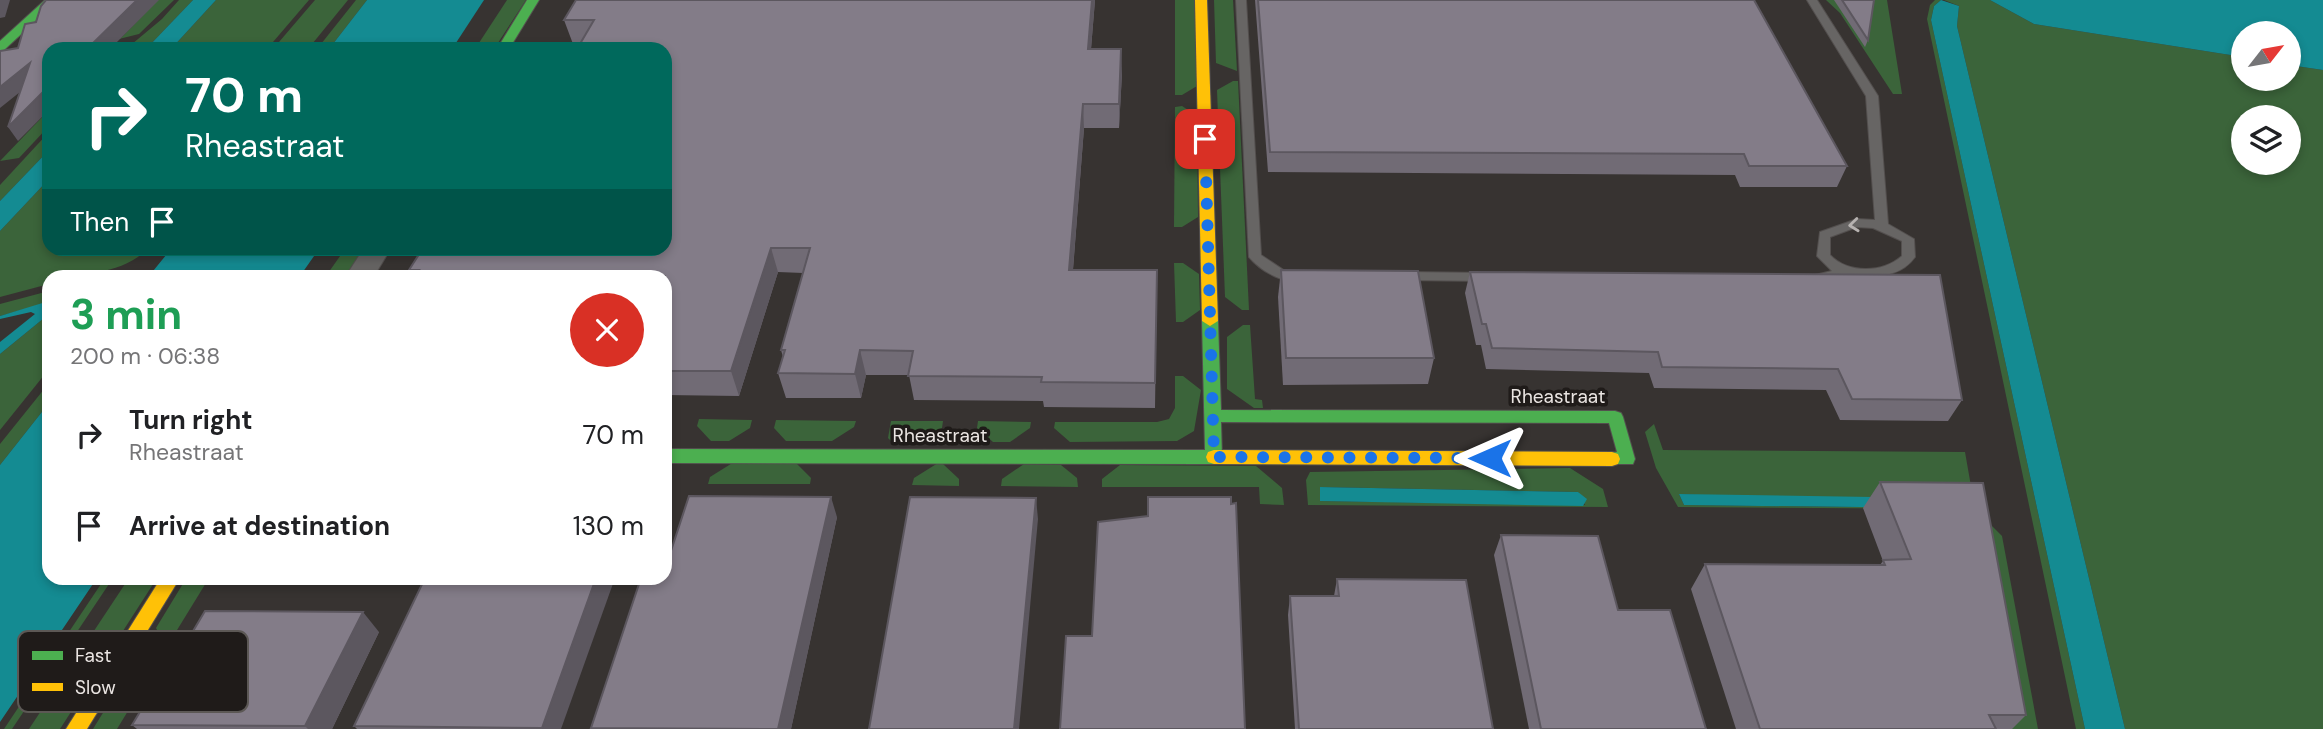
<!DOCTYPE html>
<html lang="en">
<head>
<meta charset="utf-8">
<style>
  :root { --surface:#fff; --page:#f6f6f6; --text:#202124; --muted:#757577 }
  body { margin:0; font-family:"DM Sans",sans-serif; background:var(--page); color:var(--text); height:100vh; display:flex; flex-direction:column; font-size:26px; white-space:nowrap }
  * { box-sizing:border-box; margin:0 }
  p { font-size:23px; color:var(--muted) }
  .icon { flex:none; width:38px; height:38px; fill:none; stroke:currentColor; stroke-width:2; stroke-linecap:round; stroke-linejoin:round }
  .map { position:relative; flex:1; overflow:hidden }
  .sheet { position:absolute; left:42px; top:270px; width:630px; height:315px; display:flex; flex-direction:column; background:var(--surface); border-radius:21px; box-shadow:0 4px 10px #0003 }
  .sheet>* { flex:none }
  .banner { position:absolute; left:42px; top:42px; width:630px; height:214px; border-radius:21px; box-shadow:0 4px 10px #0003; background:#00695c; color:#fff; overflow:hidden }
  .needle { width:46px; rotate:59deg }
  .buttons { position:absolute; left:2231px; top:21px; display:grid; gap:14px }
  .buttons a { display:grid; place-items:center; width:70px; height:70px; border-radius:50%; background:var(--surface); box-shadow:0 4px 10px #0003; font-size:35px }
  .pin { position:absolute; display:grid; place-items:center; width:60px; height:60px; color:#fff; margin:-30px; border-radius:14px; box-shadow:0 4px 10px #0006 }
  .me { position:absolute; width:77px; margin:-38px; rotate:270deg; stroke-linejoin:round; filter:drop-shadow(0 0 5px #0008) }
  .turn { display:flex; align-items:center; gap:24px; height:147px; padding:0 28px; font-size:32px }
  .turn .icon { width:91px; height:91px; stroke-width:2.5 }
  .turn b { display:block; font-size:49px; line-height:60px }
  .then { display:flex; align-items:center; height:66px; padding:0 28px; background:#0003; gap:14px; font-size:26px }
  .round { display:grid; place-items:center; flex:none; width:74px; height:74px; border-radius:37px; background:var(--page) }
  .headline { display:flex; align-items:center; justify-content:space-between; height:119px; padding:0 28px }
  h1 { font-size:42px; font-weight:700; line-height:52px; color:#1e9e55 }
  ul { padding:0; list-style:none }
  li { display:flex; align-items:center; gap:21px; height:91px; padding:0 28px }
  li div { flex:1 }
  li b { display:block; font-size:26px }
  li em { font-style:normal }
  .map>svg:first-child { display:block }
  .green { fill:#3b643a; fill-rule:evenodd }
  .water { fill:#148b92 }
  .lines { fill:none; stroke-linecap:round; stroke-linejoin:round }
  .lane-casing { stroke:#534f4e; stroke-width:2 }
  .street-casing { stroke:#534f4e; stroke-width:2 }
  .fast-casing { stroke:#534f4e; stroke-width:2 }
  .slow-casing { stroke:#534f4e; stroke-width:2 }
  .lane { fill:#676564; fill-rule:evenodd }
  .street { fill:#676564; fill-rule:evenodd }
  .fast { fill:#4caf50; fill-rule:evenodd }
  .slow { fill:#ffc107; fill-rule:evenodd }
  .wall { fill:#716b75 }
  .shaded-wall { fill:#5c575f }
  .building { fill:#837c88; stroke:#5c575f; stroke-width:2 }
  .oneway { stroke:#b6b2b0 }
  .route { stroke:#1a73e8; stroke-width:12; stroke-dasharray:0 21.6 }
  .labels { text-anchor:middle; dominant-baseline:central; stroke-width:7; stroke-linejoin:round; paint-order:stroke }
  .street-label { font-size:19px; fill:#eae5e2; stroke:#1f1b19 }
  .key { fill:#1f1b19; stroke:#5c5855; stroke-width:2 }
  .key-label { font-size:19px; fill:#eae5e2 }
</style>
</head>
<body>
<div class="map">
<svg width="2323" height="729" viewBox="0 0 2323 729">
  <rect width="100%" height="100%" fill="#373331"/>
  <g class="green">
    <polygon points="158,0 174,0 139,34 115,40 122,37"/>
    <polygon points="179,0 193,0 146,49 126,49 162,19"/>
    <polygon points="216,0 309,0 267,49 171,49"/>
    <polygon points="315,0 348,0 308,49 273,49"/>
    <polygon points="356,0 367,0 329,49 317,49"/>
    <polygon points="507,0 526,0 494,49 475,49"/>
    <polygon points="1175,0 1195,0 1197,86 1182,95 1175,95"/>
    <polygon points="1214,0 1233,0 1237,71 1216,63"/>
    <polygon points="1826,0 1887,0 1902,94 1893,94 1840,13"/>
    <polygon points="1935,0 1941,0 1934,6 1931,20 2085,729 2076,729 1927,19 1930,5"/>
    <path d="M1944,0H1990L2034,24L2243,57L2244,79H2289V65L2323,70V729H2125L1957,26L1959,6ZM2244,117H2289V163H2244Z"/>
    <polygon points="1233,81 1238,81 1249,310 1242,310 1225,297 1217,90"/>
    <polygon points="1182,106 1197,116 1198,217 1182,227 1174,227 1175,107"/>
    <polygon points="49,110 49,126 19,158 0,161"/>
    <polygon points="49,132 49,150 0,201 0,185"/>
    <path d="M49,179V248L147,249C125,273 80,276 49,276V284L0,297V231Z"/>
    <polygon points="345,249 367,249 349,276 326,276"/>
    <polygon points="1174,263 1183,263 1199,274 1200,310 1183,322 1176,322"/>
    <polygon points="49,291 49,301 43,304 0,316 0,304"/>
    <polygon points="49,314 49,369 0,430 0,354"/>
    <polygon points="1243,325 1250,325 1255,399 1262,400 1263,408 1254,408 1227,389 1227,337"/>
    <polygon points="1175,376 1183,376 1201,390 1194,431 1177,441 1070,442 1054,428 1055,422 1157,422 1169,419 1175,408"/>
    <polygon points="49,383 49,403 0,465 0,444"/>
    <polygon points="699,419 752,420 750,428 729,441 711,441 697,426"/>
    <polygon points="776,420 856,421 854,427 832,441 786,441 774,428"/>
    <polygon points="891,421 943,421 942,428 922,442 892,442 888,438"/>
    <polygon points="978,421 1031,422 1030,428 1010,442 993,442 977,428"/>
    <path d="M1654,424L1663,450L1965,452L1975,509L1678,507L1656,468L1645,432ZM1679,494L1940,508L1684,505Z"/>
    <polygon points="734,462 795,462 811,478 810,484 708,484 710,477"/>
    <polygon points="938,463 943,464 959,479 959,486 912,485 914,478"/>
    <polygon points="1024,464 1061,465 1077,478 1078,487 1001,486 1002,479"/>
    <polygon points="1120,465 1256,466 1282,488 1284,505 1260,504 1259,487 1102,487 1102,479"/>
    <path d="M1570,468L1603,489L1608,507L1308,505L1306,480L1310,472ZM1320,487L1578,492L1585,505L1320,501Z"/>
    <polygon points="1987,521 2002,536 2038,729 2007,729"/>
    <polygon points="105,578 113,578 12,729 4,729"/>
    <polygon points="129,578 157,578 60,729 29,729"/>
    <polygon points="192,578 209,578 166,648 156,628 184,582"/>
    <polygon points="153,670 117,729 93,729 117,690"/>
  </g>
  <g class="water">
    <polygon points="193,0 216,0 171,49 146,49"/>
    <polygon points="367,0 484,0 452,49 329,49"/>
    <polygon points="1941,0 1959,6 1957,26 2125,729 2085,729 1931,20 1934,6"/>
    <polygon points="1990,0 2323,0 2323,70 2289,65 2289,33 2244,33 2243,57 2034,24"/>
    <polygon points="49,150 49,179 0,231 0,201"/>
    <polygon points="171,249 171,248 319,249 300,276 149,276"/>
    <polygon points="49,301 49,314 0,354 0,342 35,314 31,312 0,319 0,316"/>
    <polygon points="49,403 49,578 97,578 0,722 0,465"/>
    <polygon points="1320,487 1578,492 1587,499 1583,506 1320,501"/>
    <polygon points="1679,494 1936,498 1940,508 1684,505"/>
  </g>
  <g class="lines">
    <defs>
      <g id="lane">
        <path d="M1236,0H1246L1261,255L1285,271L1304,272L1306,275C1289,290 1260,270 1249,257Z"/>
        <path d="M1807,0H1817L1878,96L1888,224L1914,239L1915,257C1897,281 1874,274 1848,277C1838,278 1829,280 1820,283L1813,278L1815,275L1832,271L1817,256L1820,232L1857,219L1875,220L1866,96ZM1857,227L1873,228L1902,241V256C1883,273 1848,274 1830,255V237Z"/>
        <polygon points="1403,272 1488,273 1495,277 1488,281 1403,280 1396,276"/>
      </g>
      <polygon id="street" points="364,248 391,248 374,276 346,276"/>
      <g id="fast">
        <polygon points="45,0 58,0 4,50 0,51 0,41"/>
        <polygon points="527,0 539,0 509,49 497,49"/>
        <polygon points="1210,316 1218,321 1221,410 1615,411 1621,413 1623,417 1635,459 1633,464 1606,464 1604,459 1606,454 1617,452 1609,423 1221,422 1222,457 1220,462 1214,464 665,463 665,449 1205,450 1202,321"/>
      </g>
      <g id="slow">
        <polygon points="1195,0 1207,0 1218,321 1210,326 1202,321"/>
        <polygon points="1214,450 1612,452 1618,454 1620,459 1618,464 1612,466 1214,464 1208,462 1206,457 1208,452"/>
        <polygon points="161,578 180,578 87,729 66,729"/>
      </g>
    </defs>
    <use href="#lane" class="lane-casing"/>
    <use href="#street" class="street-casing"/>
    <use href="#fast" class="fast-casing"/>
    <use href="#slow" class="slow-casing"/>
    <use href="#lane" class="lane"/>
    <use href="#street" class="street"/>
    <use href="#fast" class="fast"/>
    <use href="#slow" class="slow"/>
  </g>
  <g class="wall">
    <polygon points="576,0 1095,0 1091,49 1122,73 1119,128 1084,128 1073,270 1157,270 1155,408 1044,407 1043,401 914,400 909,375 866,375 861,398 786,398 778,373 783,357 781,350 803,273 778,272 739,396 665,395 665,276 413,276 409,270 665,248 580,44 573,44 564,20"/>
    <polygon points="1255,0 1754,0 1847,166 1837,187 1740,187 1735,175 1268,172"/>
    <polygon points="1834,0 1874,0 1868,40 1865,47"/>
    <polygon points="1281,270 1434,358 1428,384 1283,385 1278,297"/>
    <polygon points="1470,272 1962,400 1948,421 1840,420 1826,390 1654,388 1649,373 1486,369 1481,345 1476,345 1465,293"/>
    <polygon points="1880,482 2026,715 2012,729 1736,729 1691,589 1705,564 1880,565 1883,561 1863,508"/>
    <polygon points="837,517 791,729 592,729 591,728"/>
    <polygon points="1501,535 1618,610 1706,729 1529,729 1494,555"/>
    <polygon points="425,578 561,729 357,729 354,726"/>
    <polygon points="1337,579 1493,729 1295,729 1288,615 1290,596 1334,596"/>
    <polygon points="379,632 332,729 137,729 132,725 177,658"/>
  </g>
  <g class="shaded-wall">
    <polygon points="0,0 10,0 5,17 0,18"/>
    <polygon points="137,0 159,0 110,49 87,49"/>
    <polygon points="1092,0 1095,0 1089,73 1088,49"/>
    <polygon points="1121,49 1122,73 1119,128 1119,104"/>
    <polygon points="30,63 40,76 0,108 0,87"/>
    <polygon points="49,86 49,110 18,141 8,127"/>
    <polygon points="1083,104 1084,128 1071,294 1069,270"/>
    <polygon points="771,248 778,272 739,396 731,371"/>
    <polygon points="860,350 866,375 861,398 855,374"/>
    <polygon points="831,497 837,517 791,729 778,729"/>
    <polygon points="1036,498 1038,519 1019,729 1014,729"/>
    <polygon points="596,578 615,578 561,729 542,729 542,728"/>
    <polygon points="363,612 379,632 332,729 308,729 305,726"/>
  </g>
  <g class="building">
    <polygon points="46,0 137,0 87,49 49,49 49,86 8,127 30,63 0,87 0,51 18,48 25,24 36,22 41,6"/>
    <polygon points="576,0 1092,0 1088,49 1121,49 1119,104 1083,104 1069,270 1157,270 1155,383 1041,382 1042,377 908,376 913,351 860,350 855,374 778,373 785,350 781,350 810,248 771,248 731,371 665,371 665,276 415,276 419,270 409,270 423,248 665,248 665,49 577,49 594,20 564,20"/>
    <polygon points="1258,0 1754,0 1847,166 1749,166 1744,154 1270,152"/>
    <polygon points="1842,0 1874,0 1868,40"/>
    <polygon points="1281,270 1418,271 1434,358 1286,358"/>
    <polygon points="1470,272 1940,275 1962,400 1852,399 1838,369 1662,367 1658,352 1492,348 1486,324 1482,324"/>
    <polygon points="1880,482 1983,483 2026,715 1989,715 1996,729 1760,729 1705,564 1885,565 1883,560 1911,559"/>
    <polygon points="689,496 831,497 778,729 591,728 641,578 665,578 665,566 666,566"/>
    <polygon points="910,497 1036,498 1014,729 869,729"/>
    <polygon points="1148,497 1231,497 1231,504 1236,503 1245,729 1060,729 1066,636 1092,636 1098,522 1148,516"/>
    <polygon points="1501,535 1598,536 1618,610 1670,610 1706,729 1541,729"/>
    <polygon points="425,578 596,578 542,728 354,726"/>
    <polygon points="1337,579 1466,580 1493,729 1299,729 1290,596 1339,596"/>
    <polygon points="205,611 363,612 305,726 132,725 172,659 177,658"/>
  </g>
  <defs><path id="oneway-chevron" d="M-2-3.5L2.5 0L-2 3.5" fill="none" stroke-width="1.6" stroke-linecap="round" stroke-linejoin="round" transform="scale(1.75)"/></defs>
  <use class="oneway" href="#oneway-chevron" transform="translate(1854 225) rotate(174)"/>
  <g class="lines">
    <polyline class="route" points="1205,139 1214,457 1490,458"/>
  </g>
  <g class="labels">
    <g class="street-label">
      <text x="1558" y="396">Rheastraat</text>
      <text x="940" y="435">Rheastraat</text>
    </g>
  </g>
  <rect x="18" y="631" width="230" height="81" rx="10" class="key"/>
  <rect x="32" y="651" width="31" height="9" fill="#4caf50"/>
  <rect x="32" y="683" width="31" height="8" fill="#ffc107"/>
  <g class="key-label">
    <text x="75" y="662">Fast</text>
    <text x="75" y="694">Slow</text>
  </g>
</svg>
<div class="buttons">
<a><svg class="needle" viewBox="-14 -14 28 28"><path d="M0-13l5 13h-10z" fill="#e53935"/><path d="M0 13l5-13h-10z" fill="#757577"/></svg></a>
<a><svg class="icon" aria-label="layers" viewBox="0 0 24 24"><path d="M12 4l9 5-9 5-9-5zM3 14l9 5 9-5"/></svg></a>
</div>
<div class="pin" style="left:1205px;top:139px;background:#d93025"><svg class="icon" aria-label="arrive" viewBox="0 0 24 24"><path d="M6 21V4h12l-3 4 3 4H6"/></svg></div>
<svg class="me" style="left:1490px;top:458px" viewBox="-20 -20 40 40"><path d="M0-17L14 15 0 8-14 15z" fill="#1a73e8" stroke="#fff" stroke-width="4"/></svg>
<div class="banner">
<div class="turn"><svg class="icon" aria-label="right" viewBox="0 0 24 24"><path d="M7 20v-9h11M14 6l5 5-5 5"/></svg><div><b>70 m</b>Rheastraat</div></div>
<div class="then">Then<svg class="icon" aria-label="arrive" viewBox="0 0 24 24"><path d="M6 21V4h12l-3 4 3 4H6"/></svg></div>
</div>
<section class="sheet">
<div class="headline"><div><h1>3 min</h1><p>200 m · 06:38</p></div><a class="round" style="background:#d93025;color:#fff"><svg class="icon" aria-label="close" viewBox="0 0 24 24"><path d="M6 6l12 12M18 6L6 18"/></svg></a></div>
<ul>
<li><svg class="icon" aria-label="right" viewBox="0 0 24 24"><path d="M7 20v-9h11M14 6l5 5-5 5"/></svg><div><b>Turn right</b><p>Rheastraat</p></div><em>70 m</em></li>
<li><svg class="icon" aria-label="arrive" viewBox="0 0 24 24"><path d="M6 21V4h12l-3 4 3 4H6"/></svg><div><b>Arrive at destination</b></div><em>130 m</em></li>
</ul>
</section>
</div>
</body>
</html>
